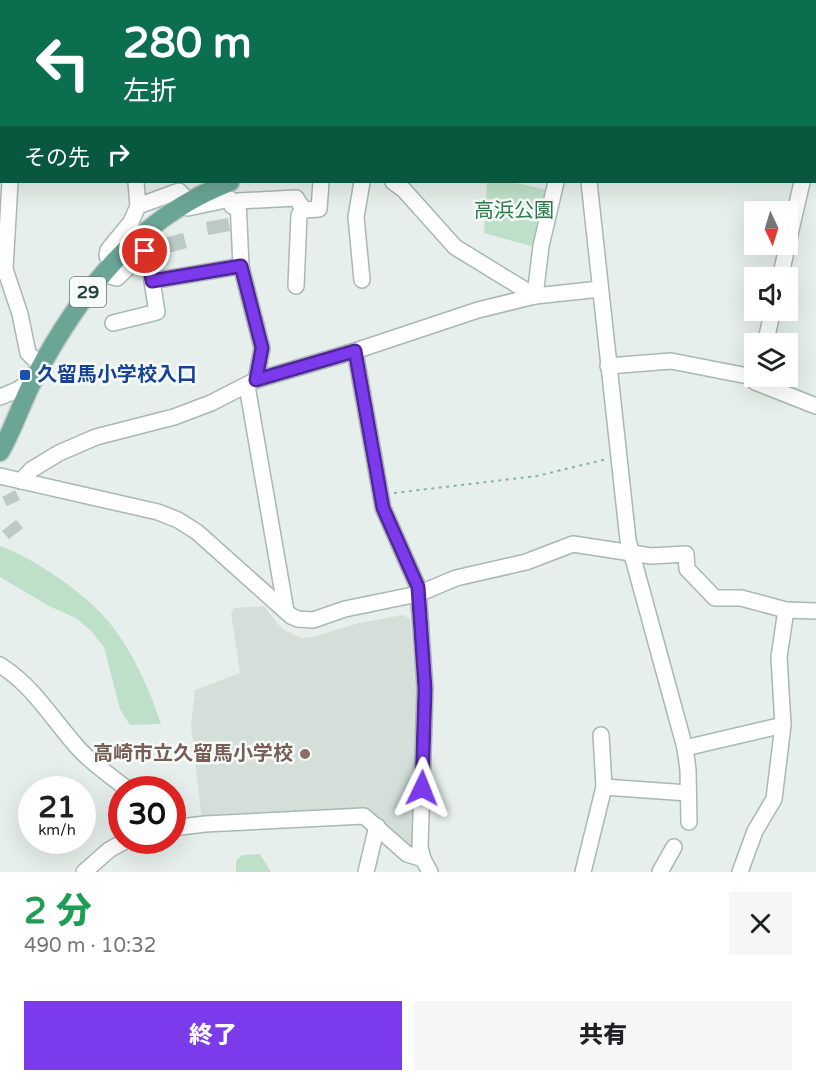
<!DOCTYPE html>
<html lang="ja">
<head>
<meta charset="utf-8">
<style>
  :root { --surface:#fff; --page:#f6f6f6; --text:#202124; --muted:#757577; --accent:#7c3aed }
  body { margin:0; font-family:"Varela Round","Noto Sans JP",sans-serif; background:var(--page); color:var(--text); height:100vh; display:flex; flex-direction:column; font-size:22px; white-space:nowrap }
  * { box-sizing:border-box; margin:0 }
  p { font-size:20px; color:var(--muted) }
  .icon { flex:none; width:33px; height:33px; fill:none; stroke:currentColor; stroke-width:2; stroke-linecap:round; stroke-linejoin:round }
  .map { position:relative; height:872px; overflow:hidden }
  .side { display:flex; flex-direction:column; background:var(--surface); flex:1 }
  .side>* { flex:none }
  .top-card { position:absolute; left:0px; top:0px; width:816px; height:183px; box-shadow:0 6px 24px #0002; background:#0b6e4f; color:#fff; overflow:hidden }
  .needle { width:39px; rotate:176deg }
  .controls { position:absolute; left:744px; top:201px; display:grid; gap:12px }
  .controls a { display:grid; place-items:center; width:54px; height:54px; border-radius:0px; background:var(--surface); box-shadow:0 6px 24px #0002; font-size:30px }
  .speed { position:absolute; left:18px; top:776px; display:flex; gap:12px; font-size:30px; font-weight:700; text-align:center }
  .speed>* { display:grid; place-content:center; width:78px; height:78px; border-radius:50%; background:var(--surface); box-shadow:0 6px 24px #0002; line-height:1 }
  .speed small { font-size:15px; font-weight:400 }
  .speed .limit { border:9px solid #d22; background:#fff; color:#111 }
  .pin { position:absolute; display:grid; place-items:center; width:51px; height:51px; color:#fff; margin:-26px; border:3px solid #fff; border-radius:50%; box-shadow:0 2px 6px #0007 }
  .me { position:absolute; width:66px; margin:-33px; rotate:2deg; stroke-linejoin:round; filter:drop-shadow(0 0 4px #0008) }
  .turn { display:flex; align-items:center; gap:21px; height:126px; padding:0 24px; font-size:27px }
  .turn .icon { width:78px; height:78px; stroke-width:2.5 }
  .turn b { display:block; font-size:42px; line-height:51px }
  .then { display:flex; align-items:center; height:57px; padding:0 24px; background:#0003; gap:12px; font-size:22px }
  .round { display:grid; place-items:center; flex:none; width:63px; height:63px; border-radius:0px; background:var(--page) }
  .head { display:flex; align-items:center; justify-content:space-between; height:102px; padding:0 24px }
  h1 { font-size:36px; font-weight:800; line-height:45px; color:#1e9e55 }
  .action { display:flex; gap:12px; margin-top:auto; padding:12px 24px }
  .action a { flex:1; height:69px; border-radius:0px; background:var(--accent); color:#fff; font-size:24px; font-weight:800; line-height:69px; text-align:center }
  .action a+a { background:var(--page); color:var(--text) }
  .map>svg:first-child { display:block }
  .built { fill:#d4dfda }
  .green { fill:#bfe0c8 }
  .building { fill:#bbcac4 }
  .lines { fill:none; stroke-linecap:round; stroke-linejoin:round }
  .minor-casing { stroke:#a8b8b2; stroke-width:18 }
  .major-casing { stroke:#c2cac8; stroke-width:21 }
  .path { stroke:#86b3a5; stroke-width:2; stroke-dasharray:3 4.5; stroke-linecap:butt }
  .minor { stroke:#fff; stroke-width:15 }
  .major { stroke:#6aa596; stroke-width:18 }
  .route-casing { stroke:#51269a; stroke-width:15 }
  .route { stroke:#7c3aed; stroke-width:10 }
  .transit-dot { fill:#1a4fb4; stroke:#f7fbf9; stroke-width:2 }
  .education-dot { fill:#8d6e63; stroke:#f7fbf9; stroke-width:2 }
  .labels { text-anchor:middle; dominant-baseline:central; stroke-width:5; stroke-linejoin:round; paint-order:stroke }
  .shield { fill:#f7fbf9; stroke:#637a73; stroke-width:1.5 }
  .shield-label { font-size:18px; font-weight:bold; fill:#24423a }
  .park-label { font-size:20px; fill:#2d7a4b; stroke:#f7fbf9 }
  .transit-label { font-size:20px; font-weight:bold; fill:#164399; stroke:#f7fbf9; text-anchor:start }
  .education-label { font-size:20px; font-weight:bold; fill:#785e54; stroke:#f7fbf9; text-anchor:end }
</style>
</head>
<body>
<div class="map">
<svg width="816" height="872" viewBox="0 0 816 872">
  <rect width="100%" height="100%" fill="#e6efeb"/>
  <polygon class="built" points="264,606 282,629 301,638 312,637 359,623 403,615 410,619 416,688 417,783 412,846 409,848 366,813 202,822 191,726 195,690 240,673 231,612 234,608"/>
  <g class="green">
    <polygon points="487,182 512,182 552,191 538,248 484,233"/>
    <path d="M0,546C34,558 86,594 109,622C133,652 149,688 161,724L130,725L120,709L104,647L91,631L76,618L49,606L0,577Z"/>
    <polygon points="260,854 271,872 236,872 236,861 242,855"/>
  </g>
  <g class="building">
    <polygon points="228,218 230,231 208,235 206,222"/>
    <polygon points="183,233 187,248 168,253 164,238"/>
    <polygon points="15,490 20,500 7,506 2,497"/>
    <polygon points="16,520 23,528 9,539 2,531"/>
  </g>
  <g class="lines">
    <defs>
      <g id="minor">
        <polyline points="197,0 198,2"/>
        <polyline points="337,0 340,2"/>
        <polyline points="46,2 47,0"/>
        <polyline points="127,2 127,0"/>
        <polyline points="0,56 2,54"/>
        <polyline points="10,182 5,269 20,314 28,353 41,366"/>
        <polyline points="393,182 404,190 455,247 535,296 541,246 556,182"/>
        <polyline points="589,182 628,540 685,748 688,770 689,822"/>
        <polyline points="138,206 179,191 188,201"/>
        <polyline points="188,208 230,199 232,206"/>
        <polyline points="114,262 107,256 108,250 131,222 138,206 136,182"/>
        <polyline points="103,274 117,278 145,251 148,253 152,281 241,266"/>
        <polyline points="780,278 802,182"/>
        <polyline points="362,280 356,217 362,182"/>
        <polyline points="296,286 299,215 304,210"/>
        <polyline points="113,323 157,312 152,281"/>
        <polyline points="765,344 773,310"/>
        <polyline points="355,351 383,508 418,587 425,689 420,847 423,859 430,872"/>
        <polyline points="608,366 671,361 753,377 754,374"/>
        <polyline points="753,377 755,382 816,406"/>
        <polyline points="256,380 262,348 241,266 238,201 296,198 304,210 319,209 321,182"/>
        <polyline points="247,386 286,611"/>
        <polyline points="0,397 17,390 33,380"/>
        <polyline points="0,476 158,512 178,520 197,532 291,616 298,619 313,620 345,609 418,594 456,578 526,562 573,544 651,556 686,554 687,569 715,598 741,598 786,610 816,611"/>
        <polyline points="21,481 31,470 59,453 96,437 174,417 211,403 256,380 355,351 478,310 535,296 600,289"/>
        <path d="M0,665C35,687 53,721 80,750C94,765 111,776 127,789"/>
        <polyline points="685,748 783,725"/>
        <polyline points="604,787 688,793"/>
        <polyline points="172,828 205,824 364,816 407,854 423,859"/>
        <polyline points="84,872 109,850 127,840"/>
        <polyline points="366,872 377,826"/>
        <polyline points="583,872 604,787 601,735"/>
        <polyline points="660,872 674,847"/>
        <polyline points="740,872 755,831 774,799 783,725 779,657 786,610"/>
      </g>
      <g id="major">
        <polyline points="814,98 816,98"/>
        <path d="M0,452C14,428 22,401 35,377C81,291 137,218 230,182"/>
      </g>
    </defs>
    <use href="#minor" class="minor-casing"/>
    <use href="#major" class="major-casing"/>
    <g class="path">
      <polyline points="529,0 533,2"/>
      <polyline points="489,2 490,0"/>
      <polyline points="641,2 642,0"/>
      <polyline points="394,493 537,476 607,459"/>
    </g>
    <use href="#minor" class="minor"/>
    <use href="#major" class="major"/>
  </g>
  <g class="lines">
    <defs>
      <polyline id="route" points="145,251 148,253 152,281 241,266 262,348 256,380 355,351 383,508 418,587 425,689 422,788"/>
    </defs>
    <use href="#route" class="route-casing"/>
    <use href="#route" class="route"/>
  </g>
  <rect class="transit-dot" x="19" y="369" width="12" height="12" rx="3"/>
  <circle class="education-dot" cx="305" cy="754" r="6"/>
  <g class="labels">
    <rect class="shield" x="70" y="277" width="36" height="30" rx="4.5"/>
    <g class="shield-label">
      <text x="88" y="292">29</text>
    </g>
    <g class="park-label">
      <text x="514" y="211">高浜公園</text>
    </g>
    <g class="transit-label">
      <text x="37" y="375">久留馬小学校入口</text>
    </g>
    <g class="education-label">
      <text x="293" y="754">高崎市立久留馬小学校</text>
    </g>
  </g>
</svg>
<div class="controls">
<a><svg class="needle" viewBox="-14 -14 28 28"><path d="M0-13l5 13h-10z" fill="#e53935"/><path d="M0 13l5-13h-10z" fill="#757577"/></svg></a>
<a><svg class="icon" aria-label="sound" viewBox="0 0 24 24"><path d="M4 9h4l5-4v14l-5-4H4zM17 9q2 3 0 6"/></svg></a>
<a><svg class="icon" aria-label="layers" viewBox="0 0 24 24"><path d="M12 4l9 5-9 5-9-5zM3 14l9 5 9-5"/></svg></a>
</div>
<div class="speed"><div>21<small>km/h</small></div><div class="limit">30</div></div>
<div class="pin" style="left:145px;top:251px;background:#d93025"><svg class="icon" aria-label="arrive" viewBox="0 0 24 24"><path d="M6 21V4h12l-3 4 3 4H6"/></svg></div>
<svg class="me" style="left:422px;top:788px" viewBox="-20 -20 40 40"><path d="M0-17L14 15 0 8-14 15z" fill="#7c3aed" stroke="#fff" stroke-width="4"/></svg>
<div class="top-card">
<div class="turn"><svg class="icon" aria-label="left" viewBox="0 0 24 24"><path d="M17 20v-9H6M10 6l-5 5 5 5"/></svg><div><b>280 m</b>左折</div></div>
<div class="then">その先<svg class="icon" aria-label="right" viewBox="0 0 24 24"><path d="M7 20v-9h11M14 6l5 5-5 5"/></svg></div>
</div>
</div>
<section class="side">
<div class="head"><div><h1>2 分</h1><p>490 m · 10:32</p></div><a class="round"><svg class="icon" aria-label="close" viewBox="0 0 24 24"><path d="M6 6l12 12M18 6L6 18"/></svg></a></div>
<div class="action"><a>終了</a><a>共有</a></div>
</section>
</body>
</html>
